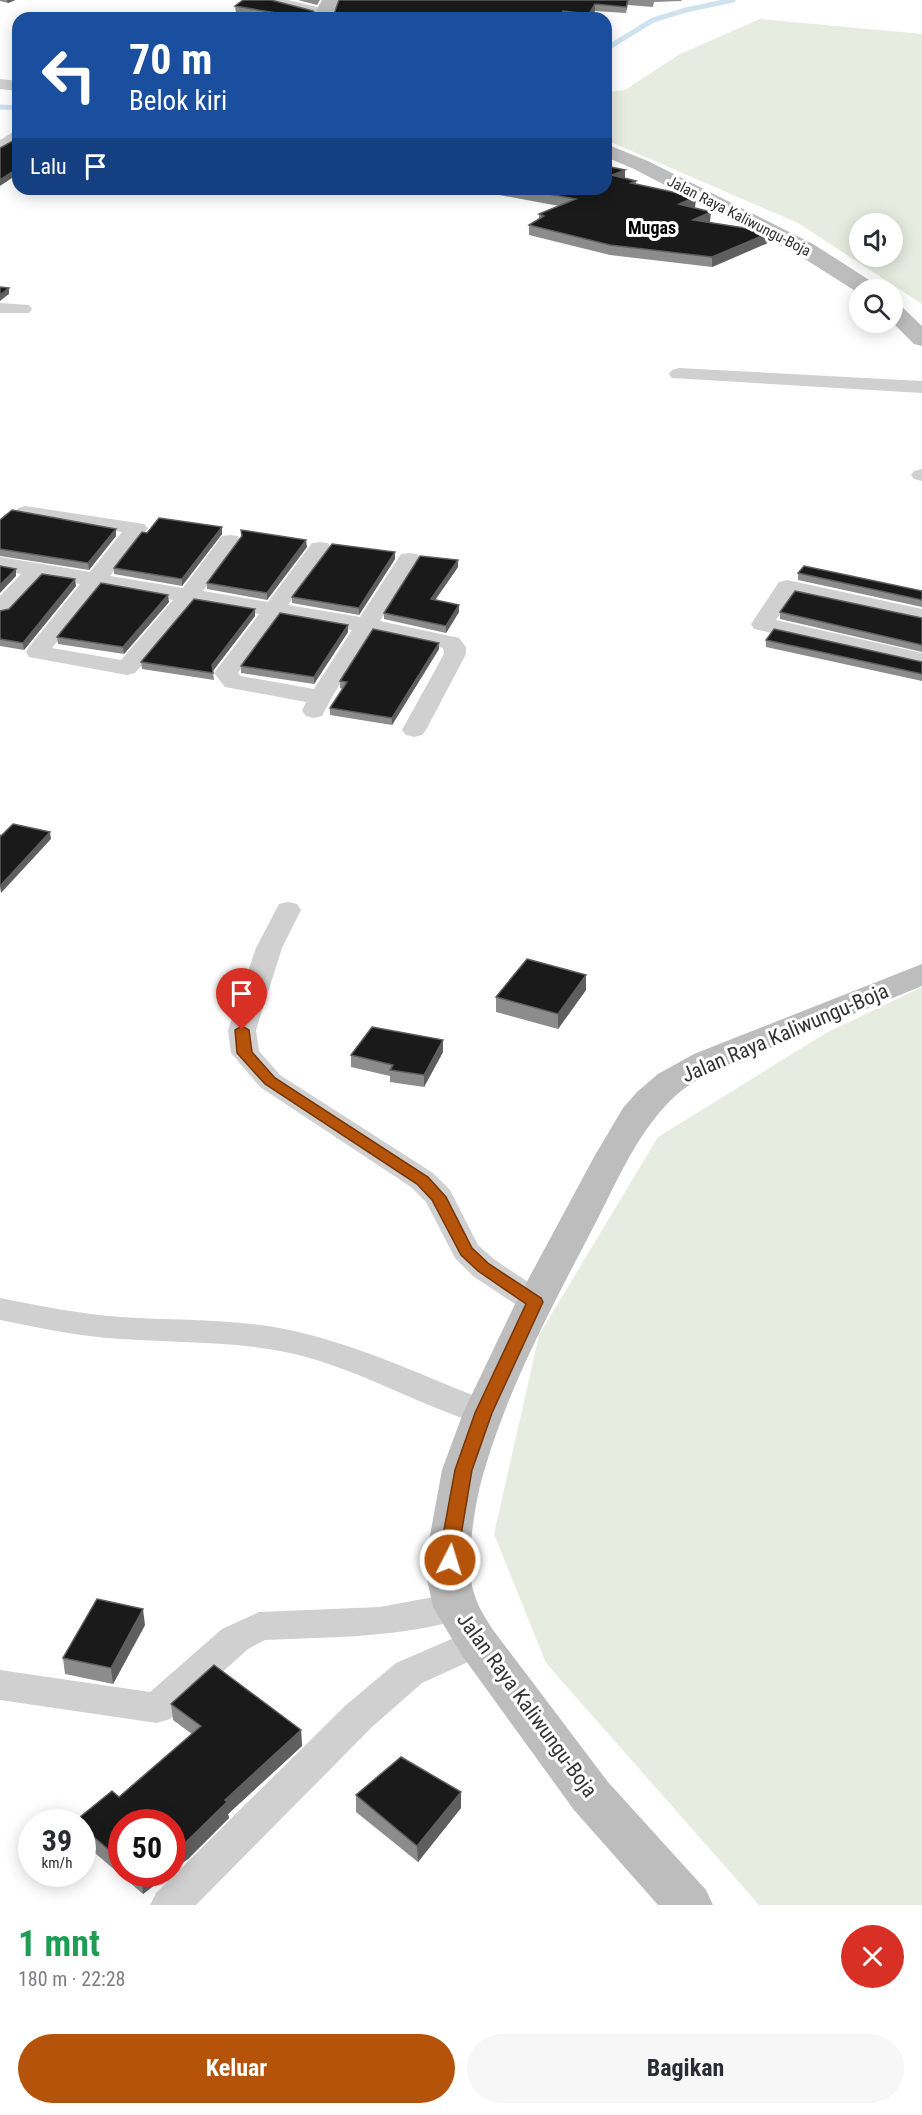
<!DOCTYPE html>
<html lang="id">
<head>
<meta charset="utf-8">
<style>
  :root { --surface:#fff; --page:#f7f7f7; --text:#2b2b33; --muted:#7c7c81; --accent:#b45309 }
  body { margin:0; font-family:"Roboto Condensed",sans-serif; background:var(--page); color:var(--text); height:100vh; display:flex; flex-direction:column; font-size:22px; white-space:nowrap }
  * { box-sizing:border-box; margin:0 }
  p { font-size:20px; color:var(--muted) }
  .icon { flex:none; width:33px; height:33px; fill:none; stroke:currentColor; stroke-width:2; stroke-linecap:round; stroke-linejoin:round }
  .map { position:relative; height:1905px; overflow:hidden }
  .drawer { display:flex; flex-direction:column; background:var(--surface); flex:1 }
  .drawer>* { flex:none }
  .top-card { position:absolute; left:12px; top:12px; width:600px; height:183px; border-radius:18px; box-shadow:0 3px 15px #0003; background:#1a4fa0; color:#fff; overflow:hidden }
  .tools { position:absolute; left:849px; top:213px; display:grid; gap:12px }
  .tools a { display:grid; place-items:center; width:54px; height:54px; border-radius:50%; background:var(--surface); box-shadow:0 3px 15px #0003; font-size:30px }
  .speed { position:absolute; left:18px; top:1809px; display:flex; gap:12px; font-size:30px; font-weight:700; text-align:center }
  .speed>* { display:grid; place-content:center; width:78px; height:78px; border-radius:50%; background:var(--surface); box-shadow:0 3px 15px #0003; line-height:1 }
  .speed small { font-size:15px; font-weight:400 }
  .speed .limit { border:9px solid #d22; background:#fff; color:#111 }
  .pin { position:absolute; display:grid; place-items:center; width:51px; height:51px; color:#fff; margin:-62px -26px; border-radius:50% 50% 50% 0; rotate:-45deg; box-shadow:0 0 6px #0007 }
  .pin .icon { rotate:45deg }
  .me { position:absolute; width:66px; margin:-33px; rotate:5deg; stroke-linejoin:round; filter:drop-shadow(0 0 4px #0008) }
  .turn { display:flex; align-items:center; gap:21px; height:126px; padding:0 18px; font-size:27px }
  .turn .icon { width:78px; height:78px; stroke-width:2.5 }
  .turn b { display:block; font-size:42px; line-height:51px }
  .then { display:flex; align-items:center; height:57px; padding:0 18px; background:#0003; gap:12px; font-size:22px }
  .round { display:grid; place-items:center; flex:none; width:63px; height:63px; border-radius:32px; background:var(--page) }
  .overview { display:flex; align-items:center; justify-content:space-between; height:102px; padding:0 18px }
  h1 { font-size:36px; font-weight:700; line-height:45px; color:#1e9e55 }
  .primary-button { display:flex; gap:12px; margin-top:auto; padding:12px 18px }
  .primary-button a { flex:1; height:69px; border-radius:36px; background:var(--accent); color:#fff; font-size:24px; font-weight:700; line-height:69px; text-align:center }
  .primary-button a+a { background:var(--page); color:var(--text) }
  .map>svg:first-child { display:block }
  .green { fill:#e6ecdf; fill-rule:evenodd }
  .lines { fill:none; stroke-linecap:round; stroke-linejoin:round }
  .stream { stroke:#cfe2ee; stroke-width:5 }
  .street { fill:#d0d0d0; fill-rule:evenodd }
  .secondary { fill:#bdbdbd; fill-rule:evenodd }
  .wall { fill:#8c8c8c }
  .shaded-wall { fill:#5f5f5f }
  .building { fill:#1a1a1a; stroke:#5f5f5f; stroke-width:1.5 }
  .route { fill:#b45309; stroke:#753606; stroke-width:1.5 }
  .labels { text-anchor:middle; dominant-baseline:central; stroke-width:6; stroke-linejoin:round; paint-order:stroke }
  .far-street-label { font-size:15px; fill:#333; stroke:#fff }
  .far-quarter-label { font-size:18px; font-weight:bold; fill:#000; stroke:#fff }
  .near-street-label { font-size:21px; fill:#333; stroke:#fff }
</style>
</head>
<body>
<div class="map">
<svg width="922" height="1905" viewBox="0 0 922 1905">
  <rect width="100%" height="100%" fill="#fff"/>
  <g class="green">
    <path d="M760,19L922,34V304L798,223L606,140V92L625,90L680,54ZM860,224H892V256H860Z"/>
    <polygon points="922,987 922,1905 759,1905 546,1663 494,1534 539,1335 658,1137 826,1033"/>
  </g>
  <g class="lines">
    <g class="stream">
      <polyline points="606,49 653,20 686,10 733,0"/>
      <polyline points="0,107 18,108"/>
    </g>
    <g class="street">
      <polygon points="264,0 288,0 329,10 331,13 324,17 266,3"/>
      <polygon points="0,79 18,81 18,91 0,89"/>
      <polygon points="18,129 18,141 0,152 0,140"/>
      <polygon points="0,303 29,305 32,309 29,313 0,313"/>
      <polygon points="679,368 922,381 922,393 672,378 669,374 672,370"/>
      <polygon points="922,469 922,481 914,479 911,475 914,471"/>
      <path d="M25,506L144,524L148,528L110,576L183,588L222,536L230,535L238,536L241,541L203,591L268,602L312,543L320,542L328,543L331,548L288,605L360,617L401,554L409,553L417,554L420,559L380,621L459,638L466,647V654L426,730L422,735L414,737L406,735L402,730L444,654L443,648L372,633L332,697L322,716L314,718L306,716L302,711L306,702L225,687L214,673L259,614L194,603L135,673L127,675L29,657L26,652L29,647L80,584L42,578L8,614L0,616V596L21,574L0,571V557L90,572L122,532L18,516L15,512L18,508ZM101,587L173,600L121,660L52,648ZM279,617L352,630L314,689L241,676L238,673Z"/>
      <polygon points="787,580 922,609 922,623 793,595 776,620 922,653 922,667 754,629 751,624 779,582"/>
      <polygon points="288,902 297,904 301,910 282,948 256,1030 259,1051 280,1075 433,1173 450,1190 478,1245 495,1260 546,1294 551,1302 546,1310 535,1313 524,1310 473,1276 455,1258 426,1202 411,1187 260,1087 231,1053 228,1030 256,948 279,904"/>
      <path d="M0,1298C40,1306 81,1314 121,1317C178,1321 238,1318 294,1331C362,1346 430,1379 495,1404L500,1413L495,1422L483,1425C418,1405 357,1368 290,1353C236,1341 177,1343 122,1339C81,1337 40,1328 0,1320Z"/>
      <path d="M455,1593L468,1597L473,1607L468,1617C402,1638 332,1637 265,1640L248,1649L170,1719L157,1723L0,1700V1670L150,1692L222,1629L259,1612L380,1607Z"/>
      <polygon points="477,1628 490,1632 495,1642 490,1652 422,1683 372,1727 196,1905 150,1905 156,1893 346,1705 396,1663"/>
    </g>
    <g class="secondary">
      <polygon points="322,0 340,0 333,13 334,18 316,18 315,13"/>
      <polygon points="606,144 648,161 813,244 877,285 880,290 860,290 860,294 797,254 634,169 606,157"/>
      <polygon points="892,303 900,305 922,326 922,346 914,344 892,322"/>
      <path d="M922,964V986C872,1007 821,1027 771,1048C741,1060 706,1071 681,1091C640,1125 619,1178 595,1224C554,1303 510,1383 485,1468C476,1496 467,1551 471,1580C474,1600 482,1613 493,1630L608,1782L706,1890L713,1905H658L574,1810L461,1654L433,1607L427,1579L429,1541L442,1470L463,1413L516,1302L594,1157L623,1108L637,1092L658,1074L694,1054Z"/>
    </g>
  </g>
  <g class="wall">
    <polygon points="0,0 15,0 8,3 0,1"/>
    <polygon points="298,0 320,0 317,5"/>
    <polygon points="339,0 682,0 681,1 654,2 653,7 628,5 626,13 595,11 590,18 563,17 563,18 270,18 236,13 235,6 316,14 334,14"/>
    <polygon points="625,178 636,181 636,184 696,197 695,207 693,207 710,222 709,222 771,232 770,242 712,267 610,255 529,235 529,225 539,219 539,214 559,206 472,190 472,189 606,189"/>
    <polygon points="0,520 116,529 116,536 89,570 0,556"/>
    <polygon points="241,530 307,547 267,600 207,589 207,583 241,537"/>
    <polygon points="147,533 222,534 182,586 114,574 114,568"/>
    <polygon points="395,559 359,615 292,603 292,597"/>
    <polygon points="458,567 435,600 459,612 446,633 384,619 384,613"/>
    <polygon points="798,573 922,591 922,607 798,580"/>
    <polygon points="76,586 24,650 0,646 0,611 9,609"/>
    <polygon points="169,602 124,654 58,644 57,637"/>
    <polygon points="780,612 922,618 922,652 780,619"/>
    <polygon points="255,616 213,671 214,680 142,669 141,662"/>
    <polygon points="348,632 314,684 241,673 241,666"/>
    <polygon points="766,640 922,662 922,681 766,647"/>
    <polygon points="439,643 439,649 392,725 330,715 330,708 343,689 340,688 340,681"/>
    <polygon points="586,990 558,1029 496,1012 496,997"/>
    <polygon points="443,1052 424,1087 390,1082 390,1076 351,1067 351,1055"/>
    <polygon points="145,1625 113,1684 65,1674 63,1658"/>
    <polygon points="171,1704 301,1730 302,1746 228,1814 229,1818 188,1859 122,1822 122,1874 169,1874 143,1894 82,1842 82,1822 75,1822 75,1821 119,1797 192,1734 173,1720"/>
    <polygon points="356,1795 461,1808 418,1862 356,1812"/>
  </g>
  <g class="shaded-wall">
    <polygon points="7,0 15,0 8,3"/>
    <polygon points="595,4 595,11 590,18 589,18 589,14"/>
    <polygon points="18,168 18,174 0,186 0,180"/>
    <polygon points="625,170 625,180 612,175"/>
    <polygon points="696,197 695,207 679,214 679,204"/>
    <polygon points="711,212 710,222 692,230 693,220"/>
    <polygon points="771,232 770,242 712,267 712,257"/>
    <polygon points="9,288 9,294 0,301 0,295"/>
    <polygon points="222,527 222,534 182,586 182,579"/>
    <polygon points="116,529 116,536 89,570 88,563"/>
    <polygon points="306,540 307,547 267,600 267,593"/>
    <polygon points="395,552 395,559 359,615 359,608"/>
    <polygon points="458,560 458,567 431,606 431,599"/>
    <polygon points="16,569 16,576 0,593 0,585"/>
    <polygon points="75,579 76,586 24,650 23,643"/>
    <polygon points="168,595 169,602 124,654 123,647"/>
    <polygon points="459,605 459,612 446,633 446,626"/>
    <polygon points="255,609 255,616 212,672 212,665"/>
    <polygon points="348,625 348,632 314,684 314,677"/>
    <polygon points="439,643 439,649 392,725 392,718"/>
    <polygon points="50,832 51,839 1,893 0,886"/>
    <polygon points="586,975 586,990 558,1029 558,1014"/>
    <polygon points="443,1040 443,1052 424,1087 424,1075"/>
    <polygon points="143,1609 145,1625 113,1684 111,1668"/>
    <polygon points="301,1730 302,1746 228,1814 229,1818 188,1859 172,1871 172,1853 225,1800"/>
    <polygon points="461,1792 461,1808 418,1862 417,1846"/>
    <polygon points="147,1874 169,1874 143,1894 142,1878"/>
  </g>
  <g class="building">
    <polygon points="243,0 271,0 313,11 316,14 334,14 339,0 628,0 626,7 595,4 589,14 563,11 560,18 350,18 276,13 235,6"/>
    <polygon points="16,139 18,140 18,168 0,180 0,148"/>
    <polygon points="606,166 625,170 612,175 636,181 631,183 696,197 679,204 711,212 693,220 771,232 712,257 610,245 529,225 544,216 539,214 576,199 521,189 606,189"/>
    <polygon points="0,287 9,288 0,295"/>
    <polygon points="12,510 116,529 88,563 0,549 0,520"/>
    <polygon points="159,518 222,527 182,579 114,568 142,532 147,533"/>
    <polygon points="241,530 306,540 267,593 207,583 242,536"/>
    <polygon points="332,544 395,552 359,608 292,597"/>
    <polygon points="420,556 458,560 431,599 459,605 446,626 384,613"/>
    <polygon points="0,566 16,569 0,585"/>
    <polygon points="804,566 922,591 922,600 798,573"/>
    <polygon points="42,574 75,579 23,643 0,639 0,611 9,609"/>
    <polygon points="101,583 168,595 123,647 57,637"/>
    <polygon points="795,591 922,618 922,645 780,612"/>
    <polygon points="194,599 255,609 212,665 213,673 141,662"/>
    <polygon points="280,613 348,625 314,677 241,666"/>
    <polygon points="373,629 439,643 392,718 330,708 347,682 340,681"/>
    <polygon points="774,629 922,662 922,674 766,640"/>
    <polygon points="13,824 50,832 0,886 0,835 1,836"/>
    <polygon points="527,959 586,975 558,1014 496,997"/>
    <polygon points="372,1027 443,1040 424,1075 390,1070 393,1065 351,1055"/>
    <polygon points="97,1599 143,1609 111,1668 63,1658"/>
    <polygon points="214,1665 301,1730 225,1800 227,1802 186,1842 172,1853 172,1822 122,1822 122,1861 82,1827 82,1822 77,1822 75,1821 112,1791 119,1797 201,1726 171,1704"/>
    <polygon points="401,1757 461,1792 417,1846 356,1795"/>
    <polygon points="136,1874 147,1874 142,1878"/>
  </g>
  <polygon class="route" points="242,1026 249,1030 252,1052 275,1078 428,1177 446,1197 472,1248 489,1264 541,1298 543,1302 492,1413 472,1470 456,1565 450,1567 444,1565 441,1560 442,1541 455,1470 475,1413 526,1304 478,1271 461,1255 432,1200 417,1184 265,1084 237,1053 235,1030"/>
  <g class="labels">
    <g class="far-street-label">
      <text transform="translate(739 216) rotate(27)">Jalan Raya Kaliwungu-Boja</text>
    </g>
    <g class="far-quarter-label">
      <text x="652" y="227">Mugas</text>
    </g>
    <g class="near-street-label">
      <text transform="translate(785 1033) rotate(-23)">Jalan Raya Kaliwungu-Boja</text>
      <text transform="translate(527 1705) rotate(54)">Jalan Raya Kaliwungu-Boja</text>
    </g>
  </g>
</svg>
<div class="tools">
<a><svg class="icon" aria-label="sound" viewBox="0 0 24 24"><path d="M4 9h4l5-4v14l-5-4H4zM17 9q2 3 0 6"/></svg></a>
<a><svg class="icon" aria-label="search" viewBox="0 0 24 24"><circle cx="10" cy="10" r="6"/><path d="M15 15l6 6"/></svg></a>
</div>
<div class="speed"><div>39<small>km/h</small></div><div class="limit">50</div></div>
<div class="pin" style="left:242px;top:1030px;background:#d93025"><svg class="icon" aria-label="arrive" viewBox="0 0 24 24"><path d="M6 21V4h12l-3 4 3 4H6"/></svg></div>
<svg class="me" style="left:450px;top:1560px" viewBox="-20 -20 40 40"><circle r="17" fill="#b45309" stroke="#fff" stroke-width="3"/><path d="M0-11L8 9 0 5-8 9z" fill="#fff"/></svg>
<div class="top-card">
<div class="turn"><svg class="icon" aria-label="left" viewBox="0 0 24 24"><path d="M17 20v-9H6M10 6l-5 5 5 5"/></svg><div><b>70 m</b>Belok kiri</div></div>
<div class="then">Lalu<svg class="icon" aria-label="arrive" viewBox="0 0 24 24"><path d="M6 21V4h12l-3 4 3 4H6"/></svg></div>
</div>
</div>
<section class="drawer">
<div class="overview"><div><h1>1 mnt</h1><p>180 m · 22:28</p></div><a class="round" style="background:#d93025;color:#fff"><svg class="icon" aria-label="close" viewBox="0 0 24 24"><path d="M6 6l12 12M18 6L6 18"/></svg></a></div>
<div class="primary-button"><a>Keluar</a><a>Bagikan</a></div>
</section>
</body>
</html>
